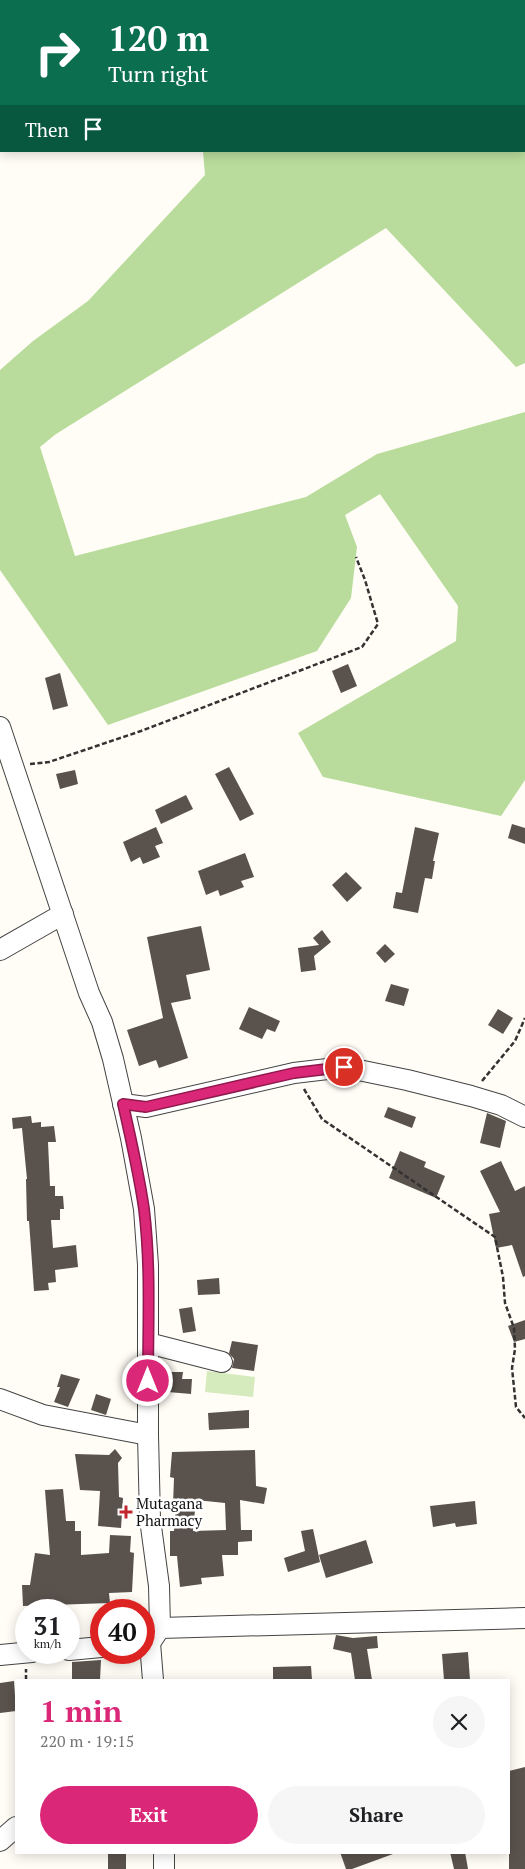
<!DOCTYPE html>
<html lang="en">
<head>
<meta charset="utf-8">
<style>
  :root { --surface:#fff; --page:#f6f6f6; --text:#202124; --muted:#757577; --accent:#db2777 }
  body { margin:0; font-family:"PT Serif",serif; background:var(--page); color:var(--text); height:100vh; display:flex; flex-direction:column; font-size:19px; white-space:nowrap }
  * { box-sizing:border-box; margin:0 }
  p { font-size:16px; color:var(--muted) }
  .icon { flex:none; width:28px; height:28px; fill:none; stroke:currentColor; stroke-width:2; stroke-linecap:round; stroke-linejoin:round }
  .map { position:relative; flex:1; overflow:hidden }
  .side { position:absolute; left:15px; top:1679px; width:495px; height:175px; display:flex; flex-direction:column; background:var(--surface); border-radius:0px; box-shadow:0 2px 12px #0003 }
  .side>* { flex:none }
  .hud { position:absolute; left:0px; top:0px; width:525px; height:152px; box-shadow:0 2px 12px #0003; background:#0b6e4f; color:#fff; overflow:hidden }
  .speed { position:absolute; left:15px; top:1599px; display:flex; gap:10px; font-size:25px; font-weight:700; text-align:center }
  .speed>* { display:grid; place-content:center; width:65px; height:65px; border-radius:50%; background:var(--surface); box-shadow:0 2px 12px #0003; line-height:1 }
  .speed small { font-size:12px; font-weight:400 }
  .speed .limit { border:8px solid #d22; background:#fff; color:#111 }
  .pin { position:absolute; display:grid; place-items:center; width:42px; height:42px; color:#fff; margin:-21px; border:2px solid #fff; border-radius:50%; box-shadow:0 1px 5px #0007 }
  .me { position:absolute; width:55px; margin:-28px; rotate:0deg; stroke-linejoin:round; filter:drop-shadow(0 0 4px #0008) }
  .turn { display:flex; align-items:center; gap:18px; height:105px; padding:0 25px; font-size:22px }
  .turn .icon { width:65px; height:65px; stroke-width:2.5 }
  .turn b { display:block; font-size:35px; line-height:42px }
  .then { display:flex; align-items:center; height:48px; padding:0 25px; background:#0003; gap:10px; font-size:19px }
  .round { display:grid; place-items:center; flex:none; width:52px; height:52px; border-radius:26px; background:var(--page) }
  .summary { display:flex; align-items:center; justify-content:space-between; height:85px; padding:0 25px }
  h1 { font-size:30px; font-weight:700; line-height:38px; color:var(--accent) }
  .button { display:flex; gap:10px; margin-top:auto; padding:10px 25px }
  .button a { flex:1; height:58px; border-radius:30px; background:var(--accent); color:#fff; font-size:20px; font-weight:700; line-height:58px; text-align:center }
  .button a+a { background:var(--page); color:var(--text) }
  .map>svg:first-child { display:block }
  .green { fill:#d5ebbd }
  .forest { fill:#b9dc9c }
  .building { fill:#5a524d; fill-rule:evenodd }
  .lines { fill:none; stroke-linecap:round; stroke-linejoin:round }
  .minor-casing { stroke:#444; stroke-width:22 }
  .path { stroke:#333; stroke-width:2.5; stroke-dasharray:5 2.5; stroke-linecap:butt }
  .minor { stroke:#fff; stroke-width:20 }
  .route-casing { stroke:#8e194d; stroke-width:12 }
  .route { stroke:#db2777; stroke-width:9 }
  .poi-dot { fill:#c4262e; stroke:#fff; stroke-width:2 }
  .labels { text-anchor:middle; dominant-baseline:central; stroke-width:5; stroke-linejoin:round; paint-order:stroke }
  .poi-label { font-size:15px; fill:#111; stroke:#fff; text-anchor:start }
</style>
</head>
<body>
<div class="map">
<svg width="525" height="1869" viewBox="0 0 525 1869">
  <rect width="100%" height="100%" fill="#fffdf5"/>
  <polygon class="green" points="207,1371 255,1377 253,1397 205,1392"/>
  <g class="forest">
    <polygon points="160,0 455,0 160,1"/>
    <polygon points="203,151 525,152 525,363 516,367 386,228 56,434 40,447 75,556 306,497 377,454 525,412 525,780 501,816 323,777 298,733 456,641 458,606 380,494 345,515 357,547 351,598 317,651 108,725 0,570 0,370 33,341 88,301 205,175"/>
  </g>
  <g class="building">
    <polygon points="348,664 357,686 341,693 332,671"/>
    <polygon points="60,673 68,706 53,710 45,678"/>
    <polygon points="229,767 254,814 240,821 215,774"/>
    <polygon points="75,770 78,784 60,789 56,774"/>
    <polygon points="186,795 193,809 161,824 155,810"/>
    <polygon points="512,824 525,828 525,844 508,838"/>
    <polygon points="156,827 163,843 155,846 160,857 143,864 140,857 131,862 123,842"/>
    <polygon points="415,827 439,833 433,861 435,861 432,879 425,878 418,913 393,908 396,892 402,893"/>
    <polygon points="245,853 254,877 241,881 244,887 220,896 218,890 206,895 198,871"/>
    <polygon points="346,872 362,888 347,902 332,885"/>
    <polygon points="201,926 210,970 186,975 191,999 171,1003 188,1058 159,1068 156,1060 139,1066 127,1030 163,1018 147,937"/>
    <polygon points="322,930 331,942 314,956 316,970 301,972 298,948 319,945 313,938"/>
    <polygon points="385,944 395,954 385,963 376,953"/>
    <polygon points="391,984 409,989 404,1006 385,1001"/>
    <polygon points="249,1007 280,1021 275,1032 267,1029 262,1039 239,1029"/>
    <polygon points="498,1009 513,1018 503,1034 488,1025"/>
    <polygon points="388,1107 416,1117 412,1128 384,1117"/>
    <polygon points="487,1113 506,1121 500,1148 480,1143"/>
    <polygon points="31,1116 32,1123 41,1122 41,1127 54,1126 56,1142 48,1142 50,1186 55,1186 55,1196 63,1196 64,1209 60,1209 60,1220 51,1220 53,1248 76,1245 78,1267 55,1270 56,1282 48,1283 49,1290 34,1291 29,1221 27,1221 26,1179 27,1179 22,1128 13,1129 12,1118"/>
    <polygon points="400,1151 426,1162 424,1167 445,1176 436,1198 389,1178"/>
    <polygon points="501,1161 515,1191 525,1186 525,1276 523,1277 512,1245 496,1248 489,1214 500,1212 480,1171"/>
    <polygon points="219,1278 220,1294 198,1295 197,1280"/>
    <polygon points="192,1307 196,1331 183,1333 179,1309"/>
    <polygon points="525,1320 525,1339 514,1342 508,1326"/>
    <polygon points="232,1341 258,1345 254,1371 232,1368 234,1359 229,1353"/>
    <polygon points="169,1372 183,1372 182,1379 192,1379 191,1394 168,1392"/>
    <polygon points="61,1374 80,1379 68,1407 54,1402 60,1387 57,1387"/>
    <polygon points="96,1394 111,1399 106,1415 91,1410"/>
    <polygon points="249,1410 249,1428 209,1430 208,1413"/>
    <polygon points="115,1449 122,1458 118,1463 119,1497 123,1498 121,1528 98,1526 100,1491 80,1490 75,1454 109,1455"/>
    <path d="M255,1450L256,1486L267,1488L264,1504L240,1500L241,1530H252V1541L238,1542V1555H222L224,1576L201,1578L202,1584L180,1587L177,1556H170V1531H174L176,1505H173L174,1478L170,1477L172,1452ZM196,1500L225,1503L226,1530L193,1531Z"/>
    <polygon points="63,1489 66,1521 75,1521 75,1531 81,1531 81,1555 109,1553 110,1535 131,1536 130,1552 134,1553 132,1592 109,1593 110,1603 23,1606 22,1585 30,1585 35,1553 50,1555 45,1490"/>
    <polygon points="475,1501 477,1524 456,1527 455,1523 433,1527 430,1506"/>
    <polygon points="313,1529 320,1562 288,1572 284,1558 305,1551 301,1531"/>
    <polygon points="366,1540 373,1563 326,1578 319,1555"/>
    <polygon points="336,1635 353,1638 377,1636 378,1648 367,1649 372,1680 355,1680 351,1653 333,1649"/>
    <polygon points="468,1652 470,1680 444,1680 442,1654"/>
    <polygon points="101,1660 100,1680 72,1680 72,1662"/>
    <polygon points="311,1666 312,1680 273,1680 273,1667"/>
    <polygon points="14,1681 16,1711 0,1713 0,1683"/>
    <polygon points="525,1767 525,1869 509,1869 509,1771"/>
    <rect x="108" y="1852" width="18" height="17"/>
    <polygon points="340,1852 393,1852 393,1854 352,1869 346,1869"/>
    <polygon points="450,1852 465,1852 468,1869 454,1869"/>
  </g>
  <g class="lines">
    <defs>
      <g id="minor">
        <polyline points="0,727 89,993 102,1022 113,1059 131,1138 144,1209 148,1265 148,1435 150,1519 159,1586 160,1628"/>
        <polyline points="0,950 63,914"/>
        <polyline points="123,1104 146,1107 294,1073 344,1067 407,1080 471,1096 501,1105 525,1117"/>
        <polyline points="148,1343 222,1362"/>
        <polyline points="0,1399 43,1415 148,1435"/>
        <polyline points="150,1643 153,1680"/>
        <polyline points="144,1644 150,1643 160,1628 525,1618"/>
        <polyline points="69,1650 101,1647"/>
        <polyline points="0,1655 32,1652"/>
        <polyline points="0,1841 16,1827"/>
        <polyline points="164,1852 164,1869"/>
      </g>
    </defs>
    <use href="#minor" class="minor-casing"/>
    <g class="path">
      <polyline points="30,764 49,762 141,731 362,647 378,624 365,580 356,557"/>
      <polyline points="482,1081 515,1041 525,1018"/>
      <polyline points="304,1089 322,1119 495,1237 503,1277 505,1303 514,1328 515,1349 512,1368 516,1407 525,1418"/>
      <polyline points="26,1680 26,1669"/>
    </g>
    <use href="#minor" class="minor"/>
  </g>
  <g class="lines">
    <defs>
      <path id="route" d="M148,1381C148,1324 151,1266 144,1209C139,1174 131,1139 123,1104L146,1107L294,1073L344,1067"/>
    </defs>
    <use href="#route" class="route-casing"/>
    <use href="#route" class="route"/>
  </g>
  <path class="poi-dot" d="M123.5 1504.5h5v5h5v5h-5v5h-5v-5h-5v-5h5z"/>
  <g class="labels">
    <g class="poi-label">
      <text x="136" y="1503">Mutagana<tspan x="136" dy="17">Pharmacy</tspan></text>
    </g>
  </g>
</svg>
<div class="speed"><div>31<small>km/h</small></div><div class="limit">40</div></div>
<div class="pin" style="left:344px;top:1067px;background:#d93025"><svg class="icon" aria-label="arrive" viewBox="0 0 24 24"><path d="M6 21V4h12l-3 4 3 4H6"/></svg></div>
<svg class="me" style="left:148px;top:1381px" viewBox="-20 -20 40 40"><circle r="17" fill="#db2777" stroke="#fff" stroke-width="3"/><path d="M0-11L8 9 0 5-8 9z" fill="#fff"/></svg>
<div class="hud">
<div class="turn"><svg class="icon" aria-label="right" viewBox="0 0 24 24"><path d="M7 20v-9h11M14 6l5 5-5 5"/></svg><div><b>120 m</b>Turn right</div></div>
<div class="then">Then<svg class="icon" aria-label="arrive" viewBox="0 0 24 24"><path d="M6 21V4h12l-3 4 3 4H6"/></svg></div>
</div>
<section class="side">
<div class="summary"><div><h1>1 min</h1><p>220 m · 19:15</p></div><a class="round"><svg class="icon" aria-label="close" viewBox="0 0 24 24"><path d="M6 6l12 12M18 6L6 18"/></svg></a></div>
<div class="button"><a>Exit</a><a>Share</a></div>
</section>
</div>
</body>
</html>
